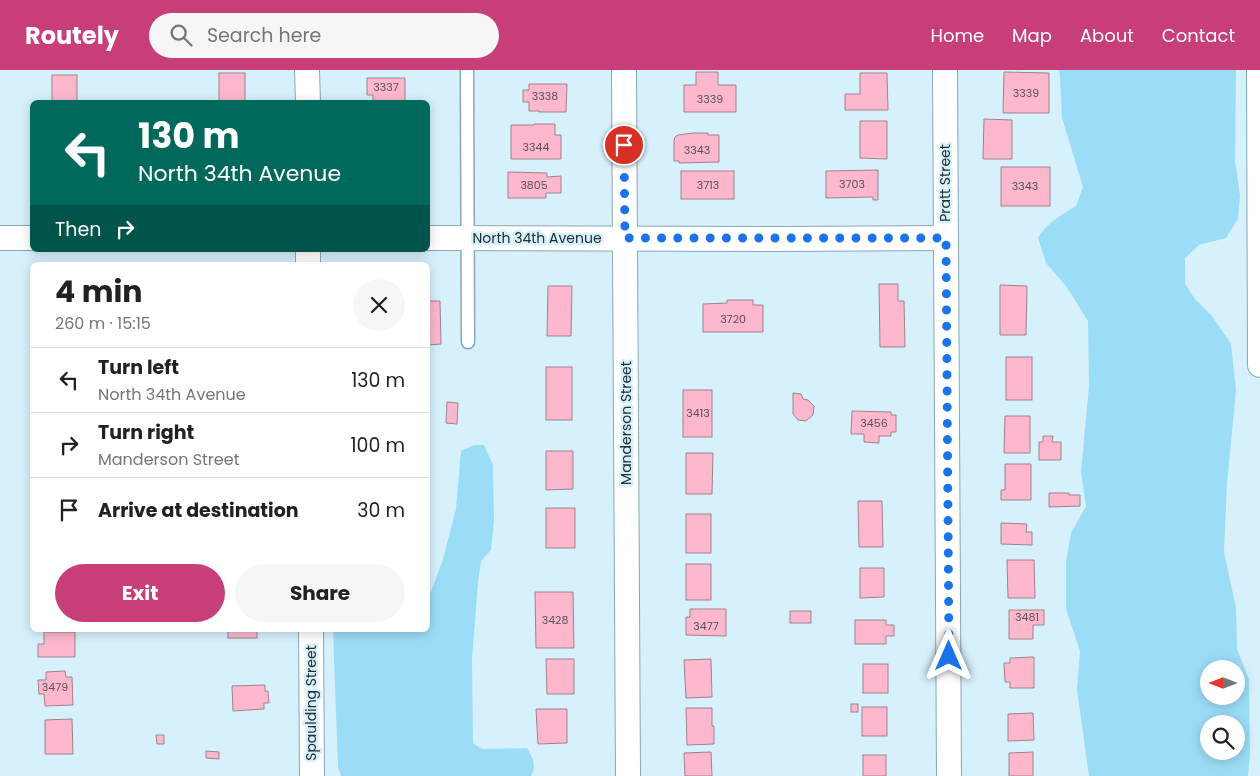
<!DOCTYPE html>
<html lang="en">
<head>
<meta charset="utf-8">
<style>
  :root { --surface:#fff; --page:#f6f6f6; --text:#202124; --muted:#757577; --line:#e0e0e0; --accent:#c83e79 }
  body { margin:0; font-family:Poppins,sans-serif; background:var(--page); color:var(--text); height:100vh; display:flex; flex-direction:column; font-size:19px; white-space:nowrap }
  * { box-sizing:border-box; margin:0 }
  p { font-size:16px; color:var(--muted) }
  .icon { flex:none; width:28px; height:28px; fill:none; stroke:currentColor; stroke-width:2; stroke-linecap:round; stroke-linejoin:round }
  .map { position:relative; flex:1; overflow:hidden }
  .sheet { position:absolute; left:30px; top:192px; width:400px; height:370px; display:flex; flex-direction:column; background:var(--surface); border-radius:8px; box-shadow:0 2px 12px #0003 }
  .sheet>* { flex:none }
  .hud { position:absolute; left:30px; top:30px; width:400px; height:152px; border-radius:8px; box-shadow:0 2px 12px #0003; background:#00695c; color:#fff; overflow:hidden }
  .needle { width:32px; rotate:270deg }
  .tools { position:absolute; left:1200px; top:590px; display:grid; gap:10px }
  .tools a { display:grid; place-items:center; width:45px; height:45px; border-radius:50%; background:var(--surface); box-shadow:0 2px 12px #0003; font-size:25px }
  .pin { position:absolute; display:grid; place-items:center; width:42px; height:42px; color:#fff; margin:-21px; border:2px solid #fff; border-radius:50%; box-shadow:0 1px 5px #0007 }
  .me { position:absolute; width:55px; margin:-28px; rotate:0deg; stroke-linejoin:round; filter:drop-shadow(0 0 4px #0008) }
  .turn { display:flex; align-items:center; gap:18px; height:105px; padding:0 25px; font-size:22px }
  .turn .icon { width:65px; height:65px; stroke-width:2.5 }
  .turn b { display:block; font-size:35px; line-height:42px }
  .then { display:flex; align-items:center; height:48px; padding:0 25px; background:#0003; gap:10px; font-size:19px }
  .round { display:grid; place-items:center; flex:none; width:52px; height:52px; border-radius:26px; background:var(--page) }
  .summary { display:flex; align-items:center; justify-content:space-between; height:85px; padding:0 25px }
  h1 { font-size:30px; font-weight:700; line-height:38px }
  .button { display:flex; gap:10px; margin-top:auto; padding:10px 25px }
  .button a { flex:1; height:58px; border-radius:30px; background:var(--accent); color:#fff; font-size:20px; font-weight:700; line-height:58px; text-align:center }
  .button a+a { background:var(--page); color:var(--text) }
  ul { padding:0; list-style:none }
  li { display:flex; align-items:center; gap:15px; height:65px; padding:0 25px; border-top:1px solid var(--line) }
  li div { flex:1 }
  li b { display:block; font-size:19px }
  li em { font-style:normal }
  header { display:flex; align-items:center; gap:30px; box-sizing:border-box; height:70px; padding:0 25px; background:var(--accent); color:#fff }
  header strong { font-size:24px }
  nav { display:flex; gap:28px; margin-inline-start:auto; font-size:18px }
  .search { width:350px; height:45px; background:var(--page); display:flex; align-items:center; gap:12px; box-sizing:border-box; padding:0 18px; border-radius:28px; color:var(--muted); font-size:19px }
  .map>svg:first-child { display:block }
  .green { fill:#9bddf7; fill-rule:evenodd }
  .building { fill:#fdb8ce; stroke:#9f828b }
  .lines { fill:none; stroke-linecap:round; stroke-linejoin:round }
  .lane-casing { stroke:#89a7b4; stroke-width:15 }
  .street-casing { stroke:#89a7b4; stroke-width:26 }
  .lane { stroke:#fff; stroke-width:12 }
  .street { stroke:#fff; stroke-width:24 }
  .route { stroke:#1a73e8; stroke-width:9; stroke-dasharray:0 16.2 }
  .labels { text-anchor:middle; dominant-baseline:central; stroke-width:5; stroke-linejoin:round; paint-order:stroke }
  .number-label { font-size:11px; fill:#59515a }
  .street-label { font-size:14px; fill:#222f34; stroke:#d7f1fc }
</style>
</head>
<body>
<header>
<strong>Routely</strong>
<div class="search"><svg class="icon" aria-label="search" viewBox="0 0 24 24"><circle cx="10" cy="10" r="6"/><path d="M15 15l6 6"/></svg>Search here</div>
<nav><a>Home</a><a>Map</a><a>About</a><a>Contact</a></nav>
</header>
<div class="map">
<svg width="1260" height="706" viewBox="0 0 1260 706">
  <rect width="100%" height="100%" fill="#d7f1fc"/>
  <g class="green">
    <path d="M1059,0H1236L1235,90L1240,126L1238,149L1226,168L1199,175L1185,188V214L1195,229L1212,246L1231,274L1236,321L1227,413L1224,482L1236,538L1237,579L1249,610L1250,684L1248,706H1089L1077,620L1080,581L1066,539V491L1071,463L1086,436L1081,402L1089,316L1088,251L1066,216L1046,193L1038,168C1046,153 1063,144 1076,136L1083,117L1062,48L1060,8ZM1209,599H1236V626H1209ZM1209,654H1236V681H1209Z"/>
    <path d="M474,375H484L493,395L494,451L491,480L481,491L478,512L472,589L473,673L482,679L527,678C533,688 537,695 531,706H341L338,697L333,560H428V525L431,522L443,489L456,439L461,381Z"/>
  </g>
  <g class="building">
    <polygon points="696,2 718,2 718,15 736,15 736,42 684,42 684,15 696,15"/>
    <polygon points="1004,2 1049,3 1049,43 1003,43"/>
    <rect x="219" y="3" width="26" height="29"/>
    <polygon points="860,3 887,3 888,40 845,40 845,24 860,24"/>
    <rect x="52" y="5" width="25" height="27"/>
    <polygon points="367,8 405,8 405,32 373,32 373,25 367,25"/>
    <polygon points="529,14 567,14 566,42 539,42 539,41 529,41 529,32 523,32 523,20 529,20"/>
    <polygon points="984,49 1012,50 1012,89 983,89"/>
    <polygon points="860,51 887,51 887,89 860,88"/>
    <polygon points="534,54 555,54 555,65 561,65 561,89 511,89 511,55 534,55"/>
    <polygon points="693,63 708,63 708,65 719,65 719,92 679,93 679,91 674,91 674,70 675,67 678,65"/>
    <rect x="1001" y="97" width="49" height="39"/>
    <polygon points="878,100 878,130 873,130 873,127 826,128 826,101"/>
    <rect x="681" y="101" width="53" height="28"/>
    <polygon points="508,102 547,103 547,107 561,106 561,123 546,123 546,128 508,128"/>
    <polygon points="879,214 898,214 898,231 904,231 905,277 880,277"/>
    <polygon points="1000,215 1027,216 1026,265 1000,265"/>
    <polygon points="548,216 572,216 571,266 547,266"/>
    <polygon points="727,230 753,230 753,235 763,235 763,262 703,262 703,234 727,233"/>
    <polygon points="428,231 440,231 441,274 428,275"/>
    <rect x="1006" y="287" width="26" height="43"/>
    <rect x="546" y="297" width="26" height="53"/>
    <rect x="683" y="320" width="29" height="47"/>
    <polygon points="793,323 801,324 803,329 808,330 814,336 813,345 806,351 798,350 793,344"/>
    <polygon points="447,332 458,333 457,354 446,353"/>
    <polygon points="852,341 891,342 891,345 896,345 896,362 891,362 891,366 879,366 879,373 864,372 864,364 851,364"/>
    <polygon points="1005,346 1030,346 1030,383 1004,383"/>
    <polygon points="1043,366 1053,366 1052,372 1061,372 1061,390 1039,390 1039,372 1043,372"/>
    <polygon points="546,381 573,381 573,419 546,420"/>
    <polygon points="686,383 713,383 712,424 686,424"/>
    <polygon points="1005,394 1031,394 1031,430 1001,430 1001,420 1005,420"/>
    <polygon points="1049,423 1069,423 1069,425 1080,425 1080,436 1049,437"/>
    <polygon points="858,431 882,431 883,477 859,477"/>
    <rect x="546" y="438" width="29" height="40"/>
    <rect x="686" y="444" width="25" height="39"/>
    <polygon points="1001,453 1027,454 1026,462 1032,462 1032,475 1001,474"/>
    <polygon points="1007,490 1034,490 1035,528 1008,528"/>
    <rect x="686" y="494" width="25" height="36"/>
    <polygon points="860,498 884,498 884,527 860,528"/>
    <polygon points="535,522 573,522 574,578 536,578"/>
    <polygon points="690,539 726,539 726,566 686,565 686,547 690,547"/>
    <polygon points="1009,540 1044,540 1044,555 1033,555 1033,569 1009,569"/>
    <rect x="790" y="541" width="21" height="12"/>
    <polygon points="855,550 886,550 886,555 894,555 894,566 886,566 886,574 855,574"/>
    <rect x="228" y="560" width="29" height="8"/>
    <polygon points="44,562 75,562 75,587 38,587 38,574 44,574"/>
    <polygon points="1034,587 1034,618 1010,618 1010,612 1005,612 1004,593 1010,593 1010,588"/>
    <polygon points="546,589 574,589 574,624 547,624"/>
    <polygon points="711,589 712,627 686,628 684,590"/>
    <rect x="863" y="594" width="25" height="29"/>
    <polygon points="65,601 66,607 72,607 73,635 45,636 44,624 39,624 38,610 46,610 46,602"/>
    <polygon points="265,615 265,621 268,621 269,633 264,633 264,639 233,641 232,616"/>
    <rect x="851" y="634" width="7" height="8"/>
    <rect x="862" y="637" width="25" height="29"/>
    <polygon points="686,638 712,638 712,656 714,656 714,674 687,675"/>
    <polygon points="536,639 567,639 567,673 538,674"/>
    <polygon points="1033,643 1034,670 1008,671 1008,644"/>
    <polygon points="72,649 73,684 45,684 45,650"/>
    <polygon points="156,665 164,665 164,674 157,674"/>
    <polygon points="206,681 219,682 219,689 206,688"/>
    <polygon points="711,682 712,706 685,706 684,683"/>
    <polygon points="1033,682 1033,706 1009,706 1009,683"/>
    <rect x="863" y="685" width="23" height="21"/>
  </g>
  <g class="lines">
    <defs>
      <polyline id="lane" points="467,0 468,272"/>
      <g id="street">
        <polyline points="307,0 308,32"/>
        <polyline points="624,0 628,706"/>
        <polyline points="945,0 949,706"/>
        <polyline points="1259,0 1260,295"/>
        <polyline points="0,168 32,168"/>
        <polyline points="428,168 783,169 946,168"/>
        <polyline points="308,180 308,195"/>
        <polyline points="311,560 312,706"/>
      </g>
    </defs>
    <use href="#lane" class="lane-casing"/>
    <use href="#street" class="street-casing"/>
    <use href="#lane" class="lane"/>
    <use href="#street" class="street"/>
  </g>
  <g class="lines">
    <polyline class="route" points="624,75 625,168 946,168 949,586"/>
  </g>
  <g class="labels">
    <g class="number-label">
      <text x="386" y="17">3337</text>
      <text x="1026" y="23">3339</text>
      <text x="545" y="26">3338</text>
      <text x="710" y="29">3339</text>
      <text x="536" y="77">3344</text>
      <text x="697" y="80">3343</text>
      <text x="852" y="114">3703</text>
      <text x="534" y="115">3805</text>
      <text x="708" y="115">3713</text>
      <text x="1025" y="116">3343</text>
      <text x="733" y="249">3720</text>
      <text x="698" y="343">3413</text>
      <text x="874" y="353">3456</text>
      <text x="1027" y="547">3481</text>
      <text x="555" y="550">3428</text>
      <text x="706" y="556">3477</text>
      <text x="55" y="617">3479</text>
    </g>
    <g class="street-label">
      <text transform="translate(945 113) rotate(-90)">Pratt Street</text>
      <text x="537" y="168">North 34th Avenue</text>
      <text transform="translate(626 353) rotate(-90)">Manderson Street</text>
      <text transform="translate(311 633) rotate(-90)">Spaulding Street</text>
    </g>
  </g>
</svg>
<div class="tools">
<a><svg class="needle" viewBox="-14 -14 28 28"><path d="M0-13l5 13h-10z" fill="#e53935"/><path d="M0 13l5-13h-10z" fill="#757577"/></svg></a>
<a><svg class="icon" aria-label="search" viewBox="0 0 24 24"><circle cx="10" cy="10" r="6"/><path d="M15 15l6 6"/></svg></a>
</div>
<div class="pin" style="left:624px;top:75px;background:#d93025"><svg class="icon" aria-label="arrive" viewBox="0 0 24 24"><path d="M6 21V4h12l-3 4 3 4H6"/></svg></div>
<svg class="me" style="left:949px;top:586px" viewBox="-20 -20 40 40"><path d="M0-17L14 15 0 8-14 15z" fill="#1a73e8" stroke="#fff" stroke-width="4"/></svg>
<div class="hud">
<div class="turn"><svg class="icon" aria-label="left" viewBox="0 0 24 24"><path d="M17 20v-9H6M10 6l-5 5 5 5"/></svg><div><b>130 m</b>North 34th Avenue</div></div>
<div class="then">Then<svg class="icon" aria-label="right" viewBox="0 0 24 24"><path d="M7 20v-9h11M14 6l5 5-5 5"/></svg></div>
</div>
<section class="sheet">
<div class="summary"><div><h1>4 min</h1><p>260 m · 15:15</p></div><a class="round"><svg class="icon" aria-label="close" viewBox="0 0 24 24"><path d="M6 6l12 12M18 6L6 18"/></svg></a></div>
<ul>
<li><svg class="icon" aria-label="left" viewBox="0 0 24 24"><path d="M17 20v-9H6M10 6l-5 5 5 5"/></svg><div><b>Turn left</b><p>North 34th Avenue</p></div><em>130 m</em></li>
<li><svg class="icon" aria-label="right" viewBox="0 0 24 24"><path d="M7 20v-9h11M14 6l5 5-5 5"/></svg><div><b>Turn right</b><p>Manderson Street</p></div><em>100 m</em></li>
<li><svg class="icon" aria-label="arrive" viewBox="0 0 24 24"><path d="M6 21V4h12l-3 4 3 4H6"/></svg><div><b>Arrive at destination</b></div><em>30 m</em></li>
</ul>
<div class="button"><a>Exit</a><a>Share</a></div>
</section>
</div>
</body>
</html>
